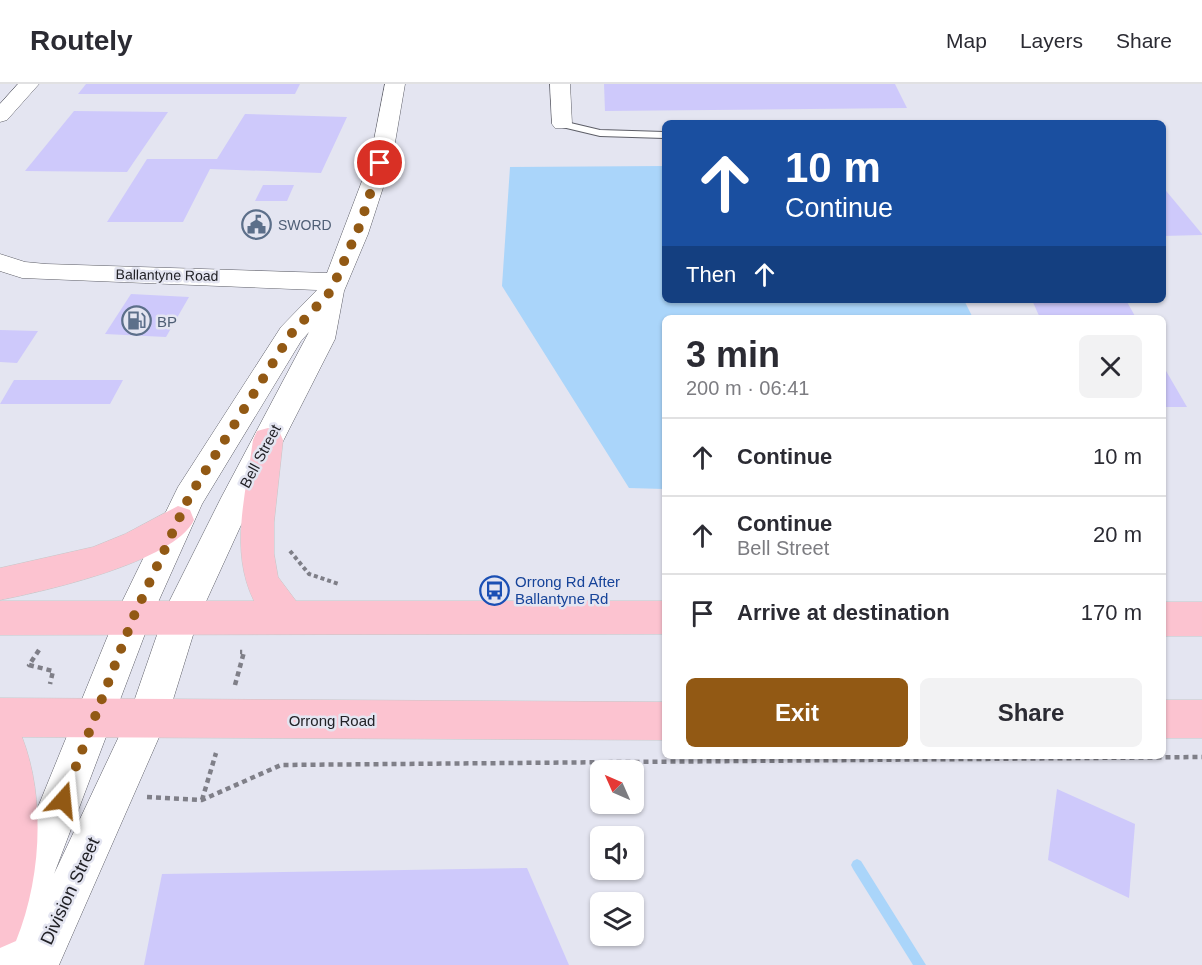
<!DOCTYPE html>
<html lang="en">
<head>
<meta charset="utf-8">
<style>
  :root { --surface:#fff; --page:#f2f2f3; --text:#2b2b33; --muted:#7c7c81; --line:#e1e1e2; --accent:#925914 }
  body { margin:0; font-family:Helvetica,sans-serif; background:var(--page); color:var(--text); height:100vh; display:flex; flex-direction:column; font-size:22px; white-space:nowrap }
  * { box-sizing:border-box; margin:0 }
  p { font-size:20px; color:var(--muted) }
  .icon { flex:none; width:33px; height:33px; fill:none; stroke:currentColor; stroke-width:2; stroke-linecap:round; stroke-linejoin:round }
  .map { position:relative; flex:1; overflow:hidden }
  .panel { position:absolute; left:662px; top:231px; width:504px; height:444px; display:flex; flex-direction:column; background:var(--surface); border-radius:9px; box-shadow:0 2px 4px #0004 }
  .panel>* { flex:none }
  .top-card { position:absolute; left:662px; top:36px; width:504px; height:183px; border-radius:9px; box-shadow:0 2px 4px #0004; background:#1a4fa0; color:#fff; overflow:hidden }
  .needle { width:39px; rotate:315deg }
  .fabs { position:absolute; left:590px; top:676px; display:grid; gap:12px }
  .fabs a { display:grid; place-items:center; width:54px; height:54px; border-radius:9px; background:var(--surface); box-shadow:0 2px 4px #0004; font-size:30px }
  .pin { position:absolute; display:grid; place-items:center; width:51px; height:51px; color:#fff; margin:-26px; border:3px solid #fff; border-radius:50%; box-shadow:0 2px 6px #0007 }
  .me { position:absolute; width:66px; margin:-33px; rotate:18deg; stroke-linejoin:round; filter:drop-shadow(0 0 4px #0008) }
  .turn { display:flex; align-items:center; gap:21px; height:126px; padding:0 24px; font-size:27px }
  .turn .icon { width:78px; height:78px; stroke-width:2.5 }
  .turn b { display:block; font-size:42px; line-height:51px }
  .then { display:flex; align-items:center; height:57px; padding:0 24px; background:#0003; gap:12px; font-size:22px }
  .round { display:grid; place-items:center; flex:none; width:63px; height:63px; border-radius:9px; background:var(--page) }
  .summary { display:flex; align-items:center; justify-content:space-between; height:102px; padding:0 24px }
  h1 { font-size:36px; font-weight:700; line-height:45px }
  .button { display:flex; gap:12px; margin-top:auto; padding:12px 24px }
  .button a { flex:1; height:69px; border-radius:9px; background:var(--accent); color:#fff; font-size:24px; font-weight:700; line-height:69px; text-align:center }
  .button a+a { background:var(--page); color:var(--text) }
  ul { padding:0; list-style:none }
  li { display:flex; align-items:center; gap:18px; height:78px; padding:0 24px; border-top:2px solid var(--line) }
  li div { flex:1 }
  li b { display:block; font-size:22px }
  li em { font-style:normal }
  header { display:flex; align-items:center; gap:36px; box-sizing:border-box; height:84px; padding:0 30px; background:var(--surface); border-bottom:2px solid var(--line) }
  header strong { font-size:28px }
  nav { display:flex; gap:33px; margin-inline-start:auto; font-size:21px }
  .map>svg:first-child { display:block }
  .water { fill:#aad5fa }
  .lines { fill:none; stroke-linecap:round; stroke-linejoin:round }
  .stream { fill:#aad5fa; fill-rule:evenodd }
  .building { fill:#cec9fb }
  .service-casing { stroke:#5d5e67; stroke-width:2 }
  .minor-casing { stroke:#5d5e67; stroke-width:1 }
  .trunk-casing { stroke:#c6c6c7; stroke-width:1 }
  .path-far1 { stroke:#7f7f88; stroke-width:4; stroke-dasharray:4 3; stroke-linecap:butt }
  .path { stroke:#7f7f88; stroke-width:4.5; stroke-dasharray:5 4; stroke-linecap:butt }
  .service { fill:#fff; fill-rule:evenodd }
  .minor { fill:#fff; fill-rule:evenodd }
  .trunk { fill:#fcc3d0; fill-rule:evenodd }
  .route { stroke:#925914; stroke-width:10; stroke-dasharray:0 18 }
  .labels { text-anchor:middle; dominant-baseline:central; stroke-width:5; stroke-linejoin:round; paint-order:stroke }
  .far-service-label { font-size:14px; fill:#4e5e75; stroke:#e4e5f1; text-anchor:start }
  .far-street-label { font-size:14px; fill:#222227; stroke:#e4e5f1 }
  .service-label { font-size:15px; fill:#4e5e75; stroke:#e4e5f1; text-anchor:start }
  .street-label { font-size:15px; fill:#222227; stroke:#e4e5f1 }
  .transit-label { font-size:15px; fill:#164399; stroke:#e4e5f1; text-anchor:start }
  .near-street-label { font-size:18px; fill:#222227; stroke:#e4e5f1 }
</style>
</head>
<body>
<header>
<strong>Routely</strong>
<nav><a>Map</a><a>Layers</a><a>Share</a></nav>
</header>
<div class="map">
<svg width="1202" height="881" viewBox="0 0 1202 881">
  <rect width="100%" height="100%" fill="#e4e5f1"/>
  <polygon class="water" points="664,82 664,216 964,216 973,234 664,234 664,405 629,404 502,202 510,83"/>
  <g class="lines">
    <polygon class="stream" points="857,775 861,777 926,881 913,881 853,785 851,781 853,777"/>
  </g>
  <g class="building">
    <polygon points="86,0 300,0 295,10 78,10"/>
    <polygon points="604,0 895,0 907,24 605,27"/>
    <polygon points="74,27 168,28 127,88 25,87"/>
    <polygon points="245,30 347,33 321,89 210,85 183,138 107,138 147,75 217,75"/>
    <polygon points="263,101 294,101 287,117 255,117"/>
    <polygon points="1162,102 1202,150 1202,151 1162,152"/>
    <polygon points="131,210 189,213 166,253 105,250"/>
    <polygon points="1032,216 1126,216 1136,234 1040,234"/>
    <polygon points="0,246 38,247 17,279 0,278"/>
    <polygon points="1162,280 1187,323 1162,323"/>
    <polygon points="14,296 123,296 110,320 0,320"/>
    <polygon points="1057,705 1135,740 1129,814 1048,776"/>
    <polygon points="527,784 569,881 144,881 162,790"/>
  </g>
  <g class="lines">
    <defs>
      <polygon id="service" points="562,37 600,46 664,48 664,54 600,52 558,42 557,40"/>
      <g id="minor">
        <polygon points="18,0 39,0 7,36 0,38 0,20"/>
        <path d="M385,0H405L392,76L368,150L344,207L335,255L247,428L198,535L167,635L59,881H0V816L120,522L178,403L281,243L317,206L22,194L0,187V170L25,178L46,180L327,189L370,76ZM309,248L221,414L167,522L130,629L54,790L151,534L202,420L301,257Z"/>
        <polygon points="550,0 570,0 572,40 569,44 555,44 552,40"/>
      </g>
      <g id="trunk">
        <path d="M268,344L279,347L283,356L274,438V470L278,493L296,517H664V550L0,551V517H254C229,466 246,410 253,356L257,347Z"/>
        <path d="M178,422L190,426L194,436C174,478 45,507 0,516V484L93,463L125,450Z"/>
        <rect x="1162" y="518" width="40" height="34"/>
        <path d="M0,614L664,618V656L22,653C46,715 41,796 16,857L0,864Z"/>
        <rect x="1162" y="616" width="40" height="38"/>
      </g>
    </defs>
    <use href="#service" class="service-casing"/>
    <use href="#minor" class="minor-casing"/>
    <use href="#trunk" class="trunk-casing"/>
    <polyline class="path-far1" points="290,467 309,490 339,500"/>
    <g class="path">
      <polyline points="39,566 29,581 53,587 50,600"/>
      <polyline points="235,601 244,568 240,568"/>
      <polyline points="147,713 202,716 281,681 1202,673"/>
      <polyline points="202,716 216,669"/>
    </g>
    <use href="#service" class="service"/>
    <use href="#minor" class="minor"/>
    <use href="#trunk" class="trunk"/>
  </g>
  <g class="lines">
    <polyline class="route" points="63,716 133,534 189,413 291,250 331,207 360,141 380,79"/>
  </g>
  <defs>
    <symbol id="civic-ring" viewBox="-11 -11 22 22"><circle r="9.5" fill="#e4e5f1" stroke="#5c6f8a" stroke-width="1.5"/><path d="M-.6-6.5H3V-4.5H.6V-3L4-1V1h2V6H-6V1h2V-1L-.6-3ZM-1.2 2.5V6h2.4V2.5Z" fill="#5c6f8a"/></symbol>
    <symbol id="fuel-ring" viewBox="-11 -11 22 22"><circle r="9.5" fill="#e4e5f1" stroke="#5c6f8a" stroke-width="1.5"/><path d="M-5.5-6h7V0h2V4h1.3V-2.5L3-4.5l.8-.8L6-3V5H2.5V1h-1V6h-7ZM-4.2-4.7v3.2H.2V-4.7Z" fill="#5c6f8a"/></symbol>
    <symbol id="bus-ring" viewBox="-11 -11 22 22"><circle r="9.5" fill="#e4e5f1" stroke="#1a4fb4" stroke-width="1.5"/><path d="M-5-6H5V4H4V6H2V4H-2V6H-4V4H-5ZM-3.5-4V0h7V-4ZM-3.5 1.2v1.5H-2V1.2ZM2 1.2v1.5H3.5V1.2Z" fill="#1a4fb4"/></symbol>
  </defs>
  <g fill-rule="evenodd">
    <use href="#civic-ring" x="240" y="124" width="33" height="33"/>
    <use href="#fuel-ring" x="120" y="220" width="33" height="33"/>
    <use href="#bus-ring" x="478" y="490" width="33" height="33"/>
  </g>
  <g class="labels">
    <g class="far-service-label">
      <text x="278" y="141">SWORD</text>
    </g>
    <g class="far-street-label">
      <text transform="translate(167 191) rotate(1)">Ballantyne Road</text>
    </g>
    <g class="service-label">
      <text x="157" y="237">BP</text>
    </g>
    <g class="street-label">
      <text transform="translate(260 372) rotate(-62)">Bell Street</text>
      <text x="332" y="636">Orrong Road</text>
    </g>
    <g class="transit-label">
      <text x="515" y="497">Orrong Rd After<tspan x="515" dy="17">Ballantyne Rd</tspan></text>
    </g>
    <g class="near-street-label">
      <text transform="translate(70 807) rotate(-65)">Division Street</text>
    </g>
  </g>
</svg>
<div class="fabs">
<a><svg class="needle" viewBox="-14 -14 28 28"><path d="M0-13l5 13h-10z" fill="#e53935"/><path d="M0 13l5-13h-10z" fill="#7c7c81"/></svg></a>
<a><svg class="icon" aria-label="sound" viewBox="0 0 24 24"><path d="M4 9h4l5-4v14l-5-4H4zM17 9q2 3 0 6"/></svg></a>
<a><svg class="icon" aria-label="layers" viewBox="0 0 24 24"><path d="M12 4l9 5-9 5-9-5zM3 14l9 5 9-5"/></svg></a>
</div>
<div class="pin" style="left:380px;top:79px;background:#d93025"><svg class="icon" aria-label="arrive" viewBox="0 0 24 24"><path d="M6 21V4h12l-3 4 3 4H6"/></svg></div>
<svg class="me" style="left:63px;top:716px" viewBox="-20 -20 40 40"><path d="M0-17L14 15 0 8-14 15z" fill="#925914" stroke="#fff" stroke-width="4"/></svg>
<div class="top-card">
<div class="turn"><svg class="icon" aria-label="ahead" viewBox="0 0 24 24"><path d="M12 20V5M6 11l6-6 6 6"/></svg><div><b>10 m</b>Continue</div></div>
<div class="then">Then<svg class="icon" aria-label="ahead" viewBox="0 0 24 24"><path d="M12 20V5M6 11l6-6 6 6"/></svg></div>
</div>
<section class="panel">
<div class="summary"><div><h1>3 min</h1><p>200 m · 06:41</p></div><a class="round"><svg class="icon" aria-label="close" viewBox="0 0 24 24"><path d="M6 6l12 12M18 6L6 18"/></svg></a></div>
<ul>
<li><svg class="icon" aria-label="ahead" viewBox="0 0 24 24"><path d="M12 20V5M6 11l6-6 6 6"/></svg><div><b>Continue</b></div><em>10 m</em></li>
<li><svg class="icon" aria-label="ahead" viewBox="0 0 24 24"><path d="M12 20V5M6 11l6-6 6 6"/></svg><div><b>Continue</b><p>Bell Street</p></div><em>20 m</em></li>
<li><svg class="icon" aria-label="arrive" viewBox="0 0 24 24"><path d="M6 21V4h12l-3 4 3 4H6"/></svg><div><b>Arrive at destination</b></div><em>170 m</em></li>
</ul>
<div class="button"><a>Exit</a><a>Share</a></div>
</section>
</div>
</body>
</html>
